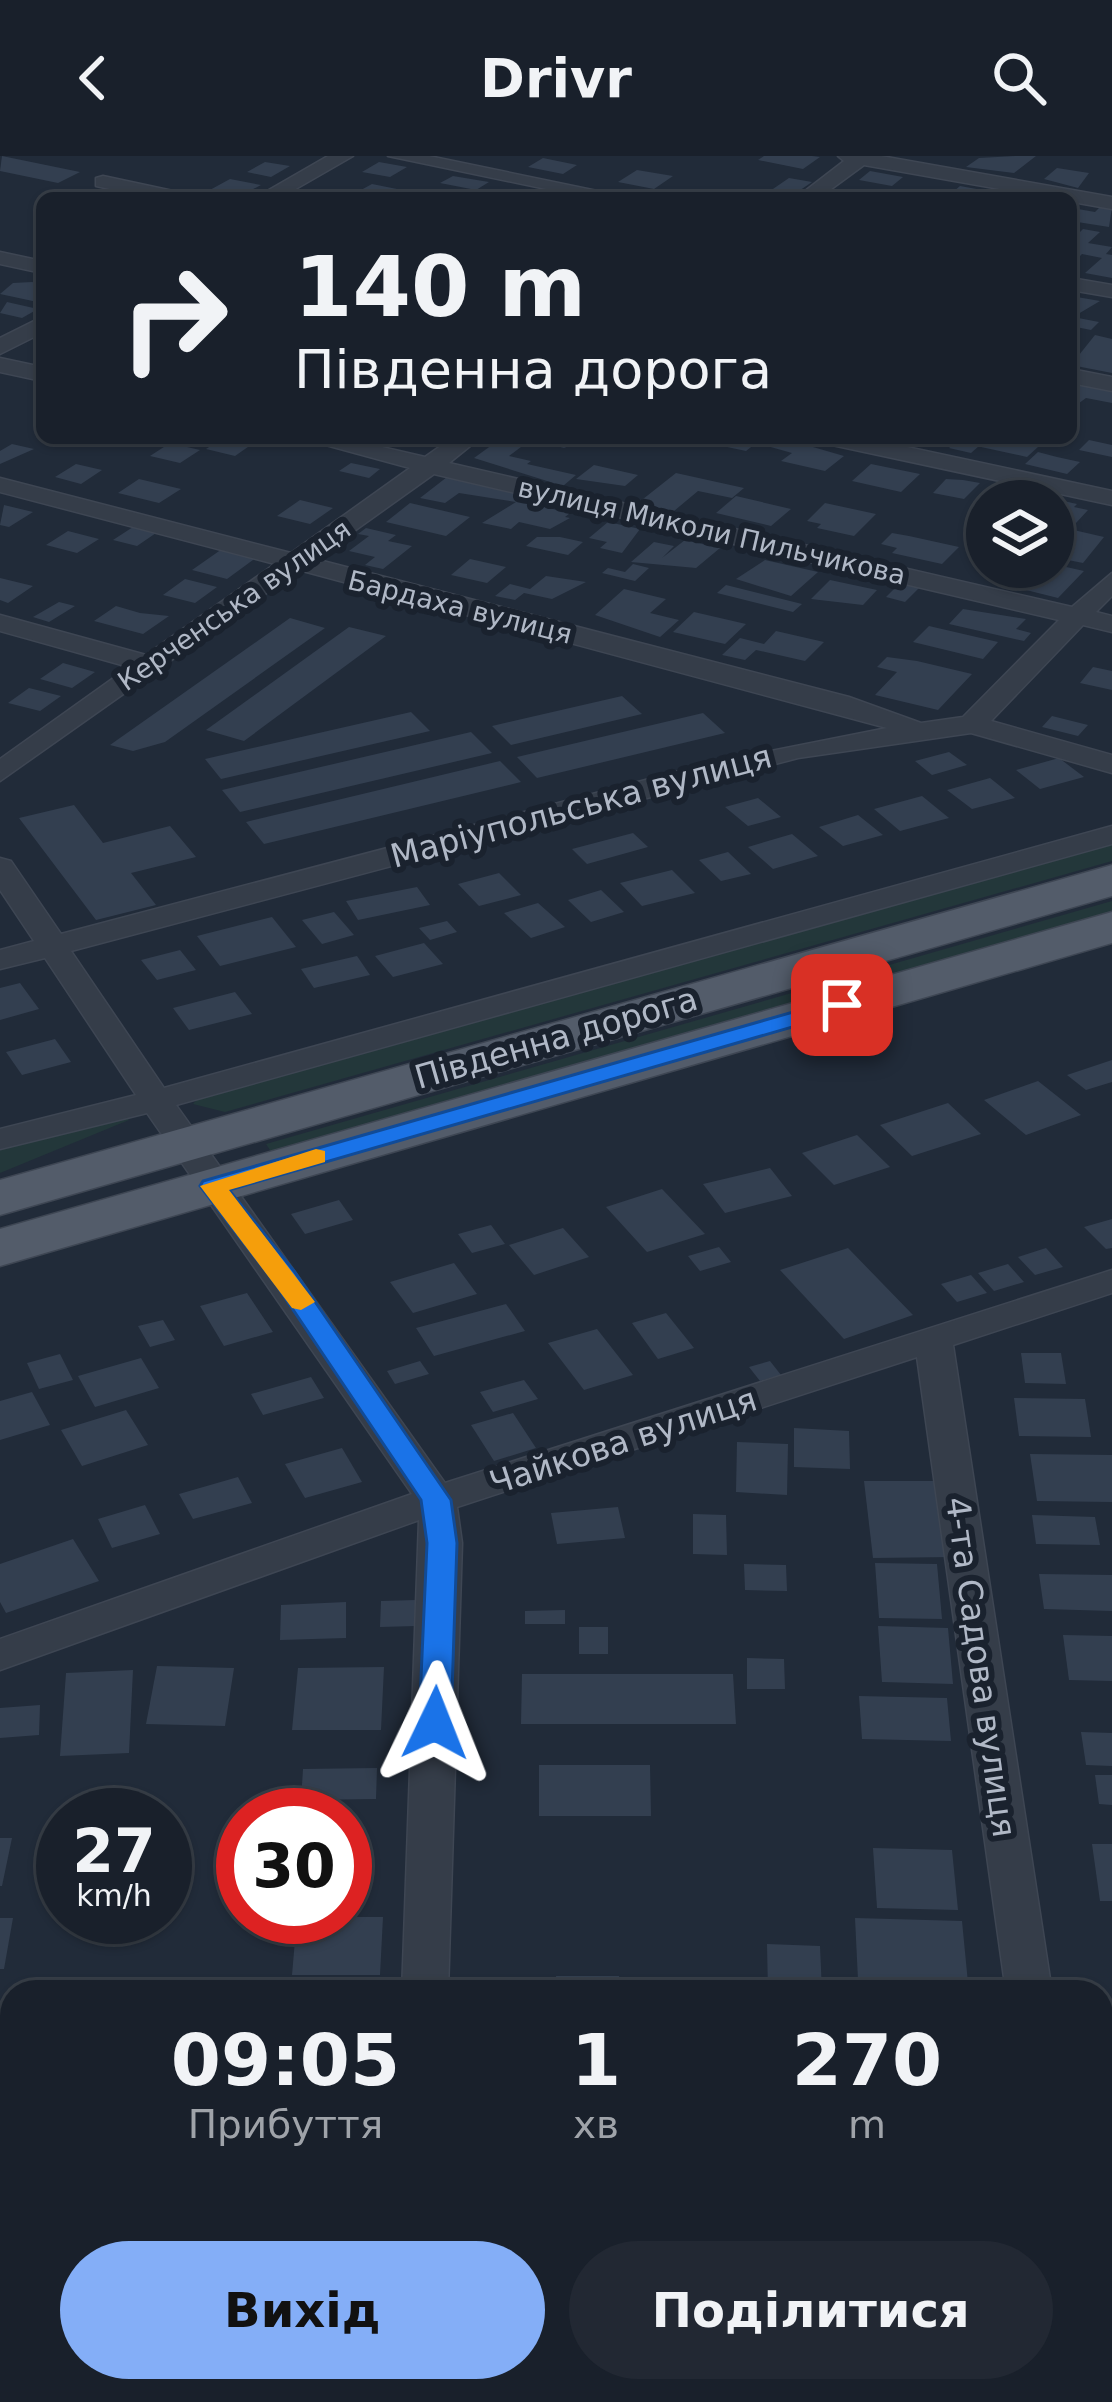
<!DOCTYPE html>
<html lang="uk">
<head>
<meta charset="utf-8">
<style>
  :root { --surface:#19202b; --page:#222833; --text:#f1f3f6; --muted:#9fa3a9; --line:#373e47; --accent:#84aef7 }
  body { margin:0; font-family:"DejaVu Sans",sans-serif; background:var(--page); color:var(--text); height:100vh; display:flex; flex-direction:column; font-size:45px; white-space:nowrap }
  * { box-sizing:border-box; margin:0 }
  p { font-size:39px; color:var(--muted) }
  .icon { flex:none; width:66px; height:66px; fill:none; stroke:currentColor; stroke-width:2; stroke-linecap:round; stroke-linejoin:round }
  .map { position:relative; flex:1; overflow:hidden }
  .drawer { position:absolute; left:0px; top:1824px; width:1113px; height:423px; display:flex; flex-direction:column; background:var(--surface); border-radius:36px 36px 0 0; box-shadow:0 3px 9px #0004,0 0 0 3px var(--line) }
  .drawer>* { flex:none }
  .hud { position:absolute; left:36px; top:36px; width:1041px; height:252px; border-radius:18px; box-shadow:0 3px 9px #0004,0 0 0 3px var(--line); background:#19202b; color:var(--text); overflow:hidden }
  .controls { position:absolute; left:966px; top:324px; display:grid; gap:24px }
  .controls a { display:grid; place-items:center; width:108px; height:108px; border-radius:50%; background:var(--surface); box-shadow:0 3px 9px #0004,0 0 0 3px var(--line); font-size:60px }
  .speed { position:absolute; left:36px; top:1632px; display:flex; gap:24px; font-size:60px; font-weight:700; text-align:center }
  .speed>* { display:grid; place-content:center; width:156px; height:156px; border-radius:50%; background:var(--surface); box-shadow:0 3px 9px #0004,0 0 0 3px var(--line); line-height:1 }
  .speed small { font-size:30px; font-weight:400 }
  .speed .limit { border:18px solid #d22; background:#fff; color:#111 }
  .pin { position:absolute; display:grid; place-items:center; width:102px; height:102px; color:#fff; margin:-51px; border-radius:24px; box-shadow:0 6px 18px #0006 }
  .me { position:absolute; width:132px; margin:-66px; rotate:2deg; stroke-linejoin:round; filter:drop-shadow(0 0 9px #0008) }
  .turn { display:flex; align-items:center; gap:42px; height:252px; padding:0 60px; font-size:54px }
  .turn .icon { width:156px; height:156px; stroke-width:2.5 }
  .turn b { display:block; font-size:84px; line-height:102px }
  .eta { display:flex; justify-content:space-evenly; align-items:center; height:204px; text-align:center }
  .eta b { font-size:72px; font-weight:700; line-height:84px }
  .primary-button { display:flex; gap:24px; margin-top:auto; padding:24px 60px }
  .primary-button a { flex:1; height:138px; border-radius:72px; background:var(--accent); color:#111; font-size:48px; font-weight:700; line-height:138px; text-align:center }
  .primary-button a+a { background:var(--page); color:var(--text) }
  header { display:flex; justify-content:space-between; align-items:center; height:156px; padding:0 60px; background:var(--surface); font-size:54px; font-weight:700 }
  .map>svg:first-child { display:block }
  .green { fill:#23373a }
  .building { fill:#333f50 }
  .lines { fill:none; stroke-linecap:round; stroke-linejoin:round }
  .minor-casing { stroke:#3e4653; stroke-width:3 }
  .primary-casing { stroke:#3e4653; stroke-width:3 }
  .minor { fill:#353d49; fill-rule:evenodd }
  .primary { fill:#535c6a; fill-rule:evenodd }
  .route { fill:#1a73e8; stroke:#114b97; stroke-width:3 }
  .slow { fill:#f59e0b }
  .labels { text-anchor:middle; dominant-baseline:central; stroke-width:12; stroke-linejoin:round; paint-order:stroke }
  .far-street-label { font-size:27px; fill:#b0b8c6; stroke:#1a222e }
  .street-label { font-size:33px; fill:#b0b8c6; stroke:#1a222e }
</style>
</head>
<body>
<header><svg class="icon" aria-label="back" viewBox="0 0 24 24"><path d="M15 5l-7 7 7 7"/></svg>Drivr<svg class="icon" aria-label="search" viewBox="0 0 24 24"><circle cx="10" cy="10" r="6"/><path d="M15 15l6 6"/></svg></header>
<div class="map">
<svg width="1112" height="2246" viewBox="0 0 1112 2246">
  <rect width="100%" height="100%" fill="#212b39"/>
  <g class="green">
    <polygon points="1112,685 1112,705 225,956 193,948 198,942"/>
    <polygon points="1112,745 1112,757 274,1000 266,988"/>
    <polygon points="124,957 129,964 0,1017 0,991"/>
  </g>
  <g class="building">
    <polygon points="2,0 80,16 58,27 0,15"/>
    <polygon points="764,0 812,0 820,1 803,13 758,4"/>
    <polygon points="1015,0 1036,0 1014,17 966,11 979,2"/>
    <polygon points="543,2 577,9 563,18 528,11"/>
    <polygon points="265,6 290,10 271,21 247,16"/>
    <polygon points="379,6 407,11 390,21 362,16"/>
    <polygon points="1057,12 1089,17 1078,32 1044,23"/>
    <polygon points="637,14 673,20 654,33 618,26"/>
    <polygon points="870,15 903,21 892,30 859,24"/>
    <polygon points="453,20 489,26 476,34 440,27"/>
    <polygon points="789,22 812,26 793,39 770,35"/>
    <polygon points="230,23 261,29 238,41 208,35"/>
    <polygon points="372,28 402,34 387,42 350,40"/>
    <polygon points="960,30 993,36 986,42 946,42"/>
    <polygon points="1102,49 1112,51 1109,71 1071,65 1078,53 1095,56"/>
    <polygon points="1083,73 1100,76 1088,87 1112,91 1106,98 1112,99 1112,122 1085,117 1102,102 1082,98 1071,109 1071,85"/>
    <polygon points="32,126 42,128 42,147 0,138 13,127"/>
    <polygon points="1071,140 1100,145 1073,161 1099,166 1091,174 1071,170"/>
    <polygon points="7,146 38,153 22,162 0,157"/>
    <polygon points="1095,179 1112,183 1112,217 1071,209"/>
    <polygon points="1071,227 1112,235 1112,247 1086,242 1071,253"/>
    <polygon points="223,282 238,282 255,286 235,300 206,293"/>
    <polygon points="527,282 589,282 564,292"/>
    <polygon points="721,282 782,282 844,300 825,315 781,305 792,297 767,290 755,288 746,295 713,288"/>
    <polygon points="961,282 988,282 971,297 949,292"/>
    <polygon points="991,282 1001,282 1039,290 1027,301 981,291"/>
    <polygon points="1089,284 1112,289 1112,301 1079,294"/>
    <polygon points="496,286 521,291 509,300 531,305 527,308 576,319 563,330 474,302"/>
    <polygon points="170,287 200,294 180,307 150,300"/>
    <polygon points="12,288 34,293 0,308 0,295"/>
    <polygon points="1038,296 1057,301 1080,306 1067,318 1025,308"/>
    <polygon points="351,307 380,313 369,322 339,315"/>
    <polygon points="76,308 102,314 81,328 55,321"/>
    <polygon points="871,308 920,318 901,336 852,325"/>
    <polygon points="594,309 638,319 625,330 576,323"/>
    <polygon points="676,317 744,332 732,342 698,335 674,355 638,347"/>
    <polygon points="447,321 548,343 540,350 570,357 565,361 570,362 550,373 519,366 511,373 482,367 516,346 459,337 445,347 420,342"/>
    <polygon points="139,323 181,333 159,347 118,337"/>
    <polygon points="946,323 963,324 980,327 964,343 933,337"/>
    <polygon points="1021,330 1048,336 1039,345 1007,345"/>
    <polygon points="736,340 791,353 771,370 716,357"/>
    <polygon points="300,344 333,352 310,368 277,360"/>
    <polygon points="1059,344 1077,348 1074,351 1088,354 1076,367 1053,362 1053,347"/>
    <polygon points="410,347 470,361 446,380 386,366"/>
    <polygon points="825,347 876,358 854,380 817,372 821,368 807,365"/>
    <polygon points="4,349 33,356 9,371 0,369"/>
    <polygon points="608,366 640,373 622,397 600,392 607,386 589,382"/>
    <polygon points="133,371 156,377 137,390 113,384"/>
    <polygon points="366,372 396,379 388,385 412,390 383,413 365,409 375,401 349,395 369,380 358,378"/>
    <polygon points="1065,372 1104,381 1083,407 1053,401 1053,385"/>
    <polygon points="68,375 99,383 77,397 46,389"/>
    <polygon points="892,377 909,380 959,391 942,408 892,397 897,392 881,388"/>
    <polygon points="537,381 560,381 583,386 568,399 526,390"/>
    <polygon points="685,384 720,392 696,412 631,406 654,386 674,390 662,402"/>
    <polygon points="222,393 257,401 227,423 192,414"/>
    <polygon points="470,403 506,411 487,427 451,419"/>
    <polygon points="765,404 818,416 791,440 736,423"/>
    <polygon points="633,408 649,412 635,425 602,417 608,412 625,416"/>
    <polygon points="1053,408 1084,415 1058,442 1010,430 1023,418 1000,413"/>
    <polygon points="546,420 586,426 552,443 524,437 515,444 495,440 510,428 530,433"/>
    <polygon points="0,422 33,430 8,447 0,444"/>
    <polygon points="185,423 217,431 195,447 163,439"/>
    <polygon points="830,424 877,434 863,449 811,443"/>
    <polygon points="902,425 922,429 905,446 886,441"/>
    <polygon points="726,429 802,448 793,456 717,437"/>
    <polygon points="624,433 666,443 650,457 679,464 660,481 595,459"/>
    <polygon points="59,446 75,450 49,466 33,461"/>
    <polygon points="116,450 140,457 169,460 143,478 94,465"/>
    <polygon points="963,453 1026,463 1016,473 1031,477 1024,485 949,468"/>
    <polygon points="694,456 746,468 725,488 673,476"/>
    <polygon points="290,462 325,472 165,586 133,595 110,589"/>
    <polygon points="929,470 998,486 983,503 913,486"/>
    <polygon points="349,471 386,480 244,585 206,574"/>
    <polygon points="776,475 824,486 805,505 756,494 745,504 722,499 740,482 764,488"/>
    <polygon points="887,501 917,505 972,518 938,554 875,539 897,516 877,511"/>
    <polygon points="63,507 95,516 72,532 40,523"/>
    <polygon points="1093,511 1112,515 1112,534 1080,527"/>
    <polygon points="29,532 61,540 40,555 8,547"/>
    <polygon points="622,540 642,558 511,589 492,570"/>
    <polygon points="411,556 430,575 221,623 205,603"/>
    <polygon points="703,557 725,577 537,622 517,601"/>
    <polygon points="1052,560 1088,569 1078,580 1042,571"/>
    <polygon points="471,576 492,597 240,656 222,634"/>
    <polygon points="949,596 967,609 932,619 915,605"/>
    <polygon points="1059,602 1084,621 1040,633 1016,614"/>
    <polygon points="500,605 521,626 264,688 246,666"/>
    <polygon points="990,622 1015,642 972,653 947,634"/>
    <polygon points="922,640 949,662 900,675 874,653"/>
    <polygon points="758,642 781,661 748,670 725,651"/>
    <polygon points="74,649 103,687 170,670 196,701 131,717 156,749 96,764 19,662"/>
    <polygon points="858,659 883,679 843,690 819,671"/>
    <polygon points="633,677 648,691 587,708 572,693"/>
    <polygon points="792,678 818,700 773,713 748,691"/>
    <polygon points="728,696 751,718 721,725 699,704"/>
    <polygon points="672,714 695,737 642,750 620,727"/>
    <polygon points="499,717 521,739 479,750 458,728"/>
    <polygon points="417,731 430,749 358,764 346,745"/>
    <polygon points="601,734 624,756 591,766 568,744"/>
    <polygon points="538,747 565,771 531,782 504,757"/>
    <polygon points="334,756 354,779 322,788 302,764"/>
    <polygon points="272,761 296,791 220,810 197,780"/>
    <polygon points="447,765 457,776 430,784 419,772"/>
    <polygon points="424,787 443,808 393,821 375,800"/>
    <polygon points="180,794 196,814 157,824 141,804"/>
    <polygon points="357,800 370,819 314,832 301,813"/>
    <polygon points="20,827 39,853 0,864 0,832"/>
    <polygon points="235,836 252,858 189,874 173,852"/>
    <polygon points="55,883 71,906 22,919 6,896"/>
    <polygon points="1112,904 1112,926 1086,934 1067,919"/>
    <polygon points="1038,925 1081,959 1026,979 984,944"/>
    <polygon points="948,947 981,978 912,1000 880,969"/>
    <polygon points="857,979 890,1011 834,1029 802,997"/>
    <polygon points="770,1012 792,1040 725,1057 703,1028"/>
    <polygon points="662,1033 705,1078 647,1096 606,1051"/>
    <polygon points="339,1044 353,1064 305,1078 291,1058"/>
    <polygon points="1112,1063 1112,1092 1106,1093 1084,1071"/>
    <polygon points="491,1069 505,1088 472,1097 458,1078"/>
    <polygon points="563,1072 589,1101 534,1119 509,1089"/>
    <polygon points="719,1091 731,1106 700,1115 688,1100"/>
    <polygon points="848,1092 913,1159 844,1183 780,1114"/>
    <polygon points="1046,1092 1063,1111 1035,1119 1018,1101"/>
    <polygon points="454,1107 477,1138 413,1157 390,1126"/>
    <polygon points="1008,1108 1024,1126 994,1135 978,1117"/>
    <polygon points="971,1119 987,1137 957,1146 941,1128"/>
    <polygon points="247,1137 273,1176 224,1190 200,1150"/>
    <polygon points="506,1148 525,1175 434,1200 416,1172"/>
    <polygon points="666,1157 694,1192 658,1203 632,1167"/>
    <polygon points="163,1164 175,1184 150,1191 138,1170"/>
    <polygon points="597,1173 633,1219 584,1234 548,1187"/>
    <polygon points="1021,1197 1061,1197 1066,1228 1025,1227"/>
    <polygon points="60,1198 73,1224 39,1233 27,1207"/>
    <polygon points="141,1202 159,1232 95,1251 78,1220"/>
    <polygon points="420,1205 429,1218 395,1228 387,1215"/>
    <polygon points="770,1205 781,1219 760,1225 749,1211"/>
    <polygon points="311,1221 324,1242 263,1259 251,1238"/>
    <polygon points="524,1224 538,1243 493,1256 480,1236"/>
    <polygon points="32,1236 50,1269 0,1284 0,1245"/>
    <polygon points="1014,1242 1085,1243 1091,1281 1019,1280"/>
    <polygon points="126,1254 148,1289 82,1310 61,1274"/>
    <polygon points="513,1257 536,1292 494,1305 471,1269"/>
    <polygon points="794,1272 849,1275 850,1313 794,1311"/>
    <polygon points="737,1286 788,1288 787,1339 736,1336"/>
    <polygon points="342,1292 362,1326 305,1342 285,1308"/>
    <polygon points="1030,1298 1112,1299 1112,1346 1037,1345"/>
    <polygon points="238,1321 252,1347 193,1363 179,1338"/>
    <polygon points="864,1325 942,1325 953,1401 873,1402"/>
    <polygon points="145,1349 160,1378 112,1392 98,1363"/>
    <polygon points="618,1351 625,1382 557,1388 551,1357"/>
    <polygon points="693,1358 726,1359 727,1399 693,1398"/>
    <polygon points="1032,1359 1095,1361 1100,1389 1036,1388"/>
    <polygon points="73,1383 99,1425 6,1457 0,1446 0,1408"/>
    <polygon points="875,1407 937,1408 942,1463 879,1462"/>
    <polygon points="744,1408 786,1409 787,1435 745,1434"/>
    <polygon points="1039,1418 1112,1419 1112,1455 1044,1453"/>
    <polygon points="416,1444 416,1470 380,1471 381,1445"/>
    <polygon points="346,1446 346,1482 280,1484 281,1449"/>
    <polygon points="565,1454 565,1468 525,1468 525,1455"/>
    <polygon points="878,1470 948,1472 953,1528 882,1526"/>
    <rect x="579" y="1471" width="29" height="27"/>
    <polygon points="1063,1479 1112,1480 1112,1525 1069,1524"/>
    <polygon points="747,1502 784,1503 785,1533 747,1533"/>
    <polygon points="157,1510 234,1512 225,1570 146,1568"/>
    <polygon points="384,1511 381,1574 292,1574 298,1512"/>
    <polygon points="133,1514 129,1597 60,1600 66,1517"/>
    <polygon points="522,1518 733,1518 736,1568 521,1568"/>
    <polygon points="859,1540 947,1542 951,1585 862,1583"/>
    <polygon points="40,1549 39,1579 0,1582 0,1552"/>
    <polygon points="1081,1576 1112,1577 1112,1610 1086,1609"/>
    <polygon points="539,1609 650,1609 651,1660 539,1660"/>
    <polygon points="377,1612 376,1643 301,1644 303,1613"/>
    <polygon points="1095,1619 1112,1619 1112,1649 1099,1648"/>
    <polygon points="165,1681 181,1682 175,1721 165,1721"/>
    <polygon points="0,1682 12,1682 2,1730 0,1730"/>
    <polygon points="345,1687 363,1687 361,1729 345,1729"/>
    <polygon points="1092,1688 1112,1688 1112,1745 1100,1745"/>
    <polygon points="873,1692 952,1694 958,1754 877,1752"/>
    <polygon points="297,1761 383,1761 380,1819 292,1819"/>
    <polygon points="0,1762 13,1762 4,1813 0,1813"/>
    <polygon points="855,1762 962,1765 968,1827 858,1824"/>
    <polygon points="767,1788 820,1790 822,1836 768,1836"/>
    <polygon points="556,1820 619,1820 619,1836 557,1836"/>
    <polygon points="0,1918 12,1918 8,1971 0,1971"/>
    <rect x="0" y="2013" width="12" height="62"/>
    <polygon points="196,2235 294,2235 293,2246 195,2246"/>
    <polygon points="562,2235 627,2235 628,2246 562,2246"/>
  </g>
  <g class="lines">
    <defs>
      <g id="minor">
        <polygon points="328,0 353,0 280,42 255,42"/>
        <polygon points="388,0 429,0 631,42 589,42"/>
        <polygon points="838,0 881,0 1112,41 1112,53 864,9 819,42 796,42 844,5"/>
        <polygon points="103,20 187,38 190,42 151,42 96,30 96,22"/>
        <polygon points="0,96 42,105 42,117 0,108"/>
        <polygon points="1071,122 1112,129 1112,141 1071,134"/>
        <polygon points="42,161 42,177 0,198 0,182"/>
        <polygon points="0,202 42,211 42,225 0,216"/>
        <polygon points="1071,213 1112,221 1112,235 1071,227"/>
        <path d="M300,282H343L425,301L452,282H480L449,307L1072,451L1112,417V440L1096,456L1112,460V476L1083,469L991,565L1112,599V617L971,577L798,602L71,795L164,932L1112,670V688L176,949L445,1327L1112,1114V1137L953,1189L1052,1836H1006L917,1201L457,1351L462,1387L448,1836H402L419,1364L0,1514V1483L412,1338L147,957L0,993V973L136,939L45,802L0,813V794L34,785L0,734V702L11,705L61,778L706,608L887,572L299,414L0,625V603L129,511L0,475V459L146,499L275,408L0,336V322L291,397L410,312ZM434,318L1059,464L963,561L921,567L849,541L315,403Z"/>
        <polygon points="820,282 865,282 1112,335 1112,349 832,289"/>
        <polygon points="1101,2217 1112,2230 1112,2246 1064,2246 1062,2235 1101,2235"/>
        <rect x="384" y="2235" width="52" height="11"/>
      </g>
      <g id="primary">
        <polygon points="1112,709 1112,740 0,1059 0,1024"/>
        <polygon points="1112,756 1112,787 0,1110 0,1073"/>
      </g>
    </defs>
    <use href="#minor" class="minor-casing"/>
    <use href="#primary" class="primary-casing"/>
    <use href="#minor" class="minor"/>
    <use href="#primary" class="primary"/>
  </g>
  <polygon class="route" points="842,842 854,849 851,854 229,1034 294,1115 451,1344 457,1387 451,1567 435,1578 424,1575 419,1567 427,1387 421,1344 275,1127 200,1030 203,1025"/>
  <polygon class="slow" points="316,993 325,995 325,1006 229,1034 315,1146 301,1154 292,1152 200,1030"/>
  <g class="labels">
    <g class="far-street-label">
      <text transform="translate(712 375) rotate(13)">вулиця Миколи Пильчикова</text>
      <text transform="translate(234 449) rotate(-35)">Керченська вулиця</text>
      <text transform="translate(460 451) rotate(14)">Бардаха вулиця</text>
    </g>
    <g class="street-label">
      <text transform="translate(581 650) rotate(-15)">Маріупольська вулиця</text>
      <text transform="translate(556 882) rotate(-16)">Південна дорога</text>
      <text transform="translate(623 1285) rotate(-18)">Чайкова вулиця</text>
      <text transform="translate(981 1511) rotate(82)">4-та Садова вулиця</text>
    </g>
  </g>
</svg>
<div class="controls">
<a><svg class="icon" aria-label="layers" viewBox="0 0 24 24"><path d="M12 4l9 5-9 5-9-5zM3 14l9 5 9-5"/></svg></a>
</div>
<div class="speed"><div>27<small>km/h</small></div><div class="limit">30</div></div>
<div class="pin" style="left:842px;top:849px;background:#d93025"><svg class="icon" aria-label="arrive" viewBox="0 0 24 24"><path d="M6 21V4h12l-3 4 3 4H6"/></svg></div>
<svg class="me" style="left:435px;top:1567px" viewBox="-20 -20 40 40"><path d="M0-17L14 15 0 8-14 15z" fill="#1a73e8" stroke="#fff" stroke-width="4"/></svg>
<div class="hud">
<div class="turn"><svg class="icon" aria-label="right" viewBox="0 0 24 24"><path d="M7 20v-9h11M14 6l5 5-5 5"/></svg><div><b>140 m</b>Південна дорога</div></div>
</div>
<section class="drawer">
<div class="eta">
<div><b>09:05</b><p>Прибуття</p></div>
<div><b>1</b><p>хв</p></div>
<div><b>270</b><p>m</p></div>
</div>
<div class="primary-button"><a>Вихід</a><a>Поділитися</a></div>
</section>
</div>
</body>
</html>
